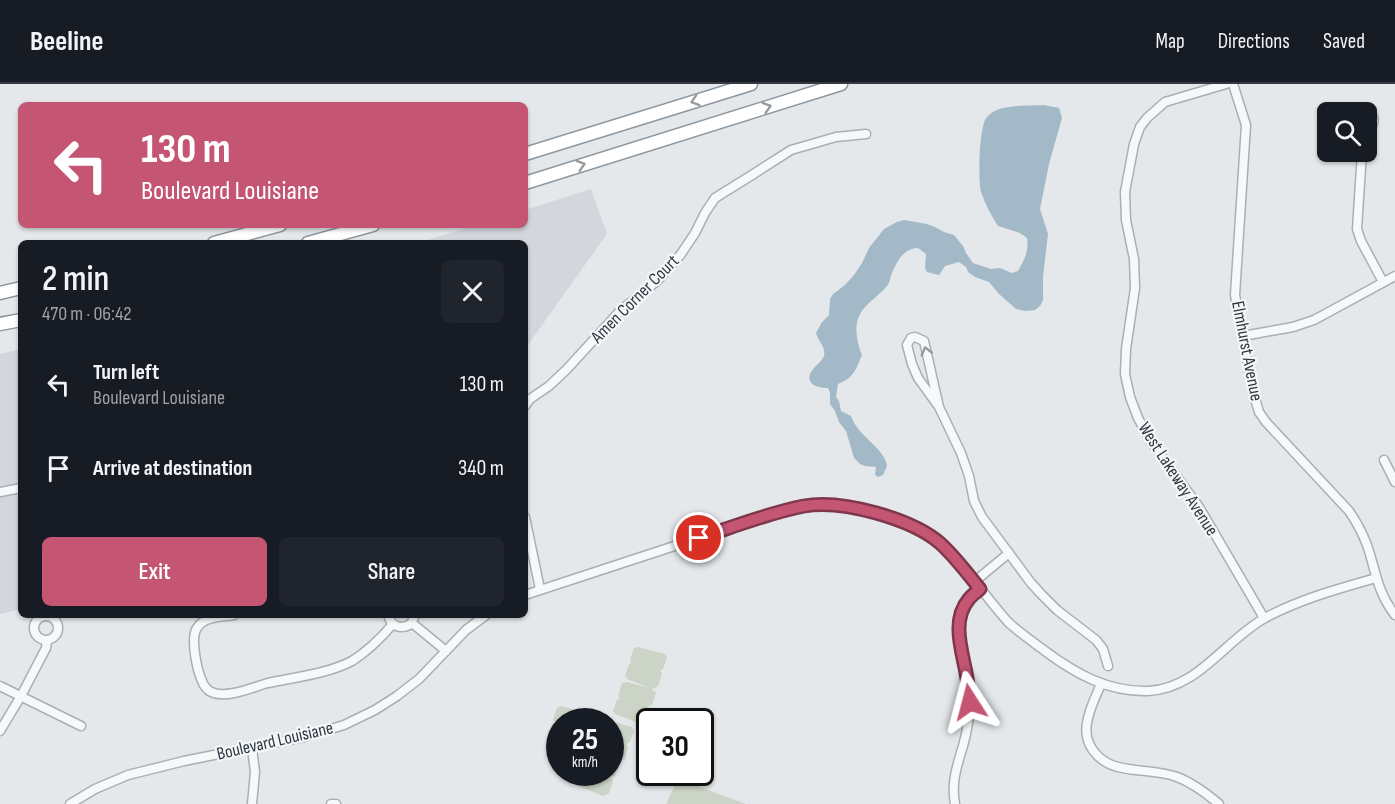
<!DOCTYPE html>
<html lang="en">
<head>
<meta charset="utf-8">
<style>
  :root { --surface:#171b24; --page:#20242c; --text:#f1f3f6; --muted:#9ea1a6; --line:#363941; --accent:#c45573 }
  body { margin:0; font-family:"Sofia Sans Condensed",sans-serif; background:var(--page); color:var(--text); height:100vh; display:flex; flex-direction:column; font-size:22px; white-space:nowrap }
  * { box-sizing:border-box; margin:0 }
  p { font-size:20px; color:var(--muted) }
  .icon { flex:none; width:33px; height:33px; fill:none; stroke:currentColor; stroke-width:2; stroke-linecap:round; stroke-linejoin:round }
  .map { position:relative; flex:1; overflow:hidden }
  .details { position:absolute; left:18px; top:156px; width:510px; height:378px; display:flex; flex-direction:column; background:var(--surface); border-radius:9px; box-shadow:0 2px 4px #0004 }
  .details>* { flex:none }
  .banner { position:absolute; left:18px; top:18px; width:510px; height:126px; border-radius:9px; box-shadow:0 2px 4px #0004; background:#c45573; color:#fff; overflow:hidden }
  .controls { position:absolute; left:1317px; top:18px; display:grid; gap:12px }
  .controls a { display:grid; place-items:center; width:60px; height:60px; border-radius:9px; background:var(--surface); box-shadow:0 2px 4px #0004; font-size:30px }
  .speed { position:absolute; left:546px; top:624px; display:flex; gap:12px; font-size:30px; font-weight:700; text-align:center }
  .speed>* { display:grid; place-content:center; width:78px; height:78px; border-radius:50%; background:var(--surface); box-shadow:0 2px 4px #0004; line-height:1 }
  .speed small { font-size:15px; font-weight:400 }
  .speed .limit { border:3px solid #111; border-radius:9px; background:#fff; color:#111 }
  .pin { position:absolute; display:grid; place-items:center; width:51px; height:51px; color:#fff; margin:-26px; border:3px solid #fff; border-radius:50%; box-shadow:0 2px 6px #0007 }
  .me { position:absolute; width:66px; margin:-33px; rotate:351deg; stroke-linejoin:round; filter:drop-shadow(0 0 4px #0008) }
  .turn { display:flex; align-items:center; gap:21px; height:126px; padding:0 24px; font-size:27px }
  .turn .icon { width:78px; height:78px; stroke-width:2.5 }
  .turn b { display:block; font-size:42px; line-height:51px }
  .round { display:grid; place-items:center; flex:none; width:63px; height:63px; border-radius:9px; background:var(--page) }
  .head { display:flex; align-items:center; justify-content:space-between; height:102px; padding:0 24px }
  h1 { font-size:36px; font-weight:600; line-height:45px }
  .primary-button { display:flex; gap:12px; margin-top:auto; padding:12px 24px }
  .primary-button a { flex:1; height:69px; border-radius:9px; background:var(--accent); color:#fff; font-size:24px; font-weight:600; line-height:69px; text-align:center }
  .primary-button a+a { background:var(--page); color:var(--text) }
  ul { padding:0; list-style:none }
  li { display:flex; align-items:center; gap:18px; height:84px; padding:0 24px }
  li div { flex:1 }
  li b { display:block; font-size:22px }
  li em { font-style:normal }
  header { display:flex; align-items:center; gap:36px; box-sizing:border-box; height:84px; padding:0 30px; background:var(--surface); border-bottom:2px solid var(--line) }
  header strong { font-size:28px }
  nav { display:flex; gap:33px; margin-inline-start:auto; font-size:21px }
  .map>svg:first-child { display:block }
  .built { fill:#d3d7dd }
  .green { fill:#cbd4c6 }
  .water { fill:#a3b9c8 }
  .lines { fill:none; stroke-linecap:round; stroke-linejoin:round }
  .minor-casing { stroke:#a9afb5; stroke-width:11 }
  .highway-casing { stroke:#8d97a0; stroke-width:15 }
  .minor { stroke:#f7f8f9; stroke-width:8 }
  .highway { stroke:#fff; stroke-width:12 }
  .oneway { stroke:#969ba0 }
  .oneway2 { stroke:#92989e }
  .route-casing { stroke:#7f374b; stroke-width:15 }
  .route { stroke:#c45573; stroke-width:10 }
  .labels { text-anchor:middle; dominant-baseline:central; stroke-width:4.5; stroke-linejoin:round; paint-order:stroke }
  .street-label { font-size:18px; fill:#2d3742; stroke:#f4f6f8 }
</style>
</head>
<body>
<header>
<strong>Beeline</strong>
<nav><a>Map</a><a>Directions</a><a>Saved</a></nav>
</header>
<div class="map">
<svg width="1395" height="720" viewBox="0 0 1395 720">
  <rect width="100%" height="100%" fill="#e4e8eb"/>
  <g class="built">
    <polygon points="591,105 607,150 525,265 525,159 418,159 476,141 525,141 525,126"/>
    <polygon points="21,265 21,525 0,530 0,270"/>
  </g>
  <g class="green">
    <polygon points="638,563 665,570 667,574 663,585 660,587 662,590 658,602 652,605 656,609 652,621 648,622 650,625 647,637 641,640 615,630 613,627 617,616 620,614 618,612 622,599 627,598 650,604 627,595 625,592 629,580 631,579 630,576 634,564"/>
    <polygon points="562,622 589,630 590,634 589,637 560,638 559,658 550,655 548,652 552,640 555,639 553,636 557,624"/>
    <polygon points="605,635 632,643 634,647 630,658 626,660 628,663 625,675 619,677 611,674 610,638 600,637"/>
    <polygon points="611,676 616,677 618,681 615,692 611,694 613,697 609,709 603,712 578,702 576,699 579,689 610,688"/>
    <polygon points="678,695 746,720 748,720 666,720"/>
  </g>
  <path class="water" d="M1044,21L1059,24L1062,34L1049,80L1040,125L1048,150L1043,193V216L1040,222L1035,226L1025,227L1016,225L999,210L989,198L975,193L968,188L966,183L959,178L945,182L939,191L927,188L925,184L926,170L918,164C903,165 898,176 892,189C890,194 890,198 887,202C871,220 853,225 857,253C858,259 859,265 862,271C856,285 854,294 838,300L836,313L839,317L841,327L851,332C858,353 885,364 887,382L883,391L878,393L875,391L876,383L865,382L860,380L854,374L846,347L839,338L835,327L830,320V309L828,304C822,304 813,303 810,297C806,287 821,280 824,272C826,263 818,257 816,249L822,238L829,231L830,215L833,210L845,201L854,191L862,179L869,164L884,145L897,138L904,136L927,140L935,143L944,148L954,151L963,162L966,169L973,179L991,185L1000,184L1012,189L1018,187C1024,176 1029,168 1027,154L1020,149L998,142C991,131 985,120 981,108C978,95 979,45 986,34C987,33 992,28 993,28C1005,20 1031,22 1044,21Z"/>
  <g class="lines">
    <defs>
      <g id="minor">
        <polyline points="1226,0 1165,18 1147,34 1140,43 1134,60 1125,108 1126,136 1134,175 1135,204 1126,265 1125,290 1130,313 1138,334 1152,359 1199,423 1264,534"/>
        <path d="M1233,0L1246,41L1235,211L1253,308L1259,328L1266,338L1349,427C1356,437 1362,448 1367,461C1376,487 1377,508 1395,531"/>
        <path d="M1358,28C1373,24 1380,39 1366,47"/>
        <polyline points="1362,68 1357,145 1361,157 1383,198"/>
        <polyline points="1243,252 1293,243 1314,236 1395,192"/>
        <polyline points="525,322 530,315 549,302 567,285 620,227 657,197 681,170 695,149 705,129 715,114 752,91 791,66 836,53 866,50"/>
        <polyline points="939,323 924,257 915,253 911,254 907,261 912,280 918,294 939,323 961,369 969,392 974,417 982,433 1031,499 1042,511 1057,526 1096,556 1103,565 1108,582"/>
        <polyline points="1384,376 1395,398"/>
        <polyline points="0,408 21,404"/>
        <polyline points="525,433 540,505"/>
        <polyline points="974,498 1009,469"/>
        <path d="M525,511L778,428C796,424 813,420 832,420C845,421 859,425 872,429C897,436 921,442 941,460C967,483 986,514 1009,539C1020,549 1033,558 1045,567C1076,590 1108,608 1148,607C1198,605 1225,556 1265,534C1300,515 1338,505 1376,494"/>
        <path d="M234,531C222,533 204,532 197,544C190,554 197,586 202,597C204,603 209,608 214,609C229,614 253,603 268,599C296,593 327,590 352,577C368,567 381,554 393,540"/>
        <path d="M388,531C391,543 401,546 411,540L415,531"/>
        <circle cx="46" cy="544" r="12"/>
        <polyline points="412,539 446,567"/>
        <path d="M1101,600C1096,612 1089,625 1087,639C1083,660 1098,678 1118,683C1137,688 1158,686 1177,693C1193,699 1206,709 1219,720"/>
        <polyline points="0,602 81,642"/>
        <polyline points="0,647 21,612 46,564 47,556"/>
        <polyline points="252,664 255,688 252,720"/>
        <polyline points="70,720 95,705 128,691 184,677 304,653 344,641 375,626 397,612 419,595 466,546 486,531"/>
        <polyline points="331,720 336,720"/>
        <path d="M955,720C951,698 957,682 963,662C967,648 969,635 970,621C972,592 954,564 960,535C963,521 969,514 980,505"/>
      </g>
      <g id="highway">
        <polyline points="525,70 751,0"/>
        <polyline points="525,99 841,0"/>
        <polyline points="214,159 280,141"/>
        <polyline points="308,159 373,141"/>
        <polyline points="0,209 21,204"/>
        <polyline points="0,240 21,236"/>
      </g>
    </defs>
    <use href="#minor" class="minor-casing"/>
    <use href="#highway" class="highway-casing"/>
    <use href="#minor" class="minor"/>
    <use href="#highway" class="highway"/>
  </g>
  <defs><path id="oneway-chevron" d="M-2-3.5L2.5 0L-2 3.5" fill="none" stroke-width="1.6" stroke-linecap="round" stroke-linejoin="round" transform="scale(1.5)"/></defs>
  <g class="oneway">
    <use href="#oneway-chevron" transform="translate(695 17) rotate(163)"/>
    <use href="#oneway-chevron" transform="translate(767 23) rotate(-17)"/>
    <use href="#oneway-chevron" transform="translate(581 81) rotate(-17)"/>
  </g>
  <use class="oneway2" href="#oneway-chevron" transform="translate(926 267) rotate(-106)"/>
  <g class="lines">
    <defs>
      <path id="route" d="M699,454C733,443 768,429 804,422C842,415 913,435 941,460C956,474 968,490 980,505C977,508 972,511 969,515C950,537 963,569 967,594C968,602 969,610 970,618"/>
    </defs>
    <use href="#route" class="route-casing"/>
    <use href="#route" class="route"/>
  </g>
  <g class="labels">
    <g class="street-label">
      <text transform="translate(635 215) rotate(-45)">Amen Corner Court</text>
      <text transform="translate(1247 267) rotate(79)">Elmhurst Avenue</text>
      <text transform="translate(1178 395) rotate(57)">West Lakeway Avenue</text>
      <text transform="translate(275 657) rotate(-13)">Boulevard Louisiane</text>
    </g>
  </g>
</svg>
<div class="controls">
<a><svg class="icon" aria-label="search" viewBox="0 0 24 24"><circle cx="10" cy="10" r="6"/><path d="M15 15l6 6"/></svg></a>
</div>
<div class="speed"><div>25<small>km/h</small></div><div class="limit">30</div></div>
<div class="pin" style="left:699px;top:454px;background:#d93025"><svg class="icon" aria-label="arrive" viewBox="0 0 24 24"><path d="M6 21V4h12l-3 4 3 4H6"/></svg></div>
<svg class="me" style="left:970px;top:618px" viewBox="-20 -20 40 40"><path d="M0-17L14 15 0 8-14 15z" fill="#c45573" stroke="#fff" stroke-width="4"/></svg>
<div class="banner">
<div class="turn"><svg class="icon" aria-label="left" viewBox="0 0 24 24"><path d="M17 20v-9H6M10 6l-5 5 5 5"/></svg><div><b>130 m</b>Boulevard Louisiane</div></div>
</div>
<section class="details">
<div class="head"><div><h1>2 min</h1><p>470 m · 06:42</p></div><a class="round"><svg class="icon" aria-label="close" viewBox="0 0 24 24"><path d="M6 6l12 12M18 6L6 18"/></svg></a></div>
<ul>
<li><svg class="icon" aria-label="left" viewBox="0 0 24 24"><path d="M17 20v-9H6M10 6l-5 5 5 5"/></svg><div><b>Turn left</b><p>Boulevard Louisiane</p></div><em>130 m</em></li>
<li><svg class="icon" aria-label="arrive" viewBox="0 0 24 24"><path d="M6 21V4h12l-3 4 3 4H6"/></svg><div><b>Arrive at destination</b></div><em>340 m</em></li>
</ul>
<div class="primary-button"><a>Exit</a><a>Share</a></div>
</section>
</div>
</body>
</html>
